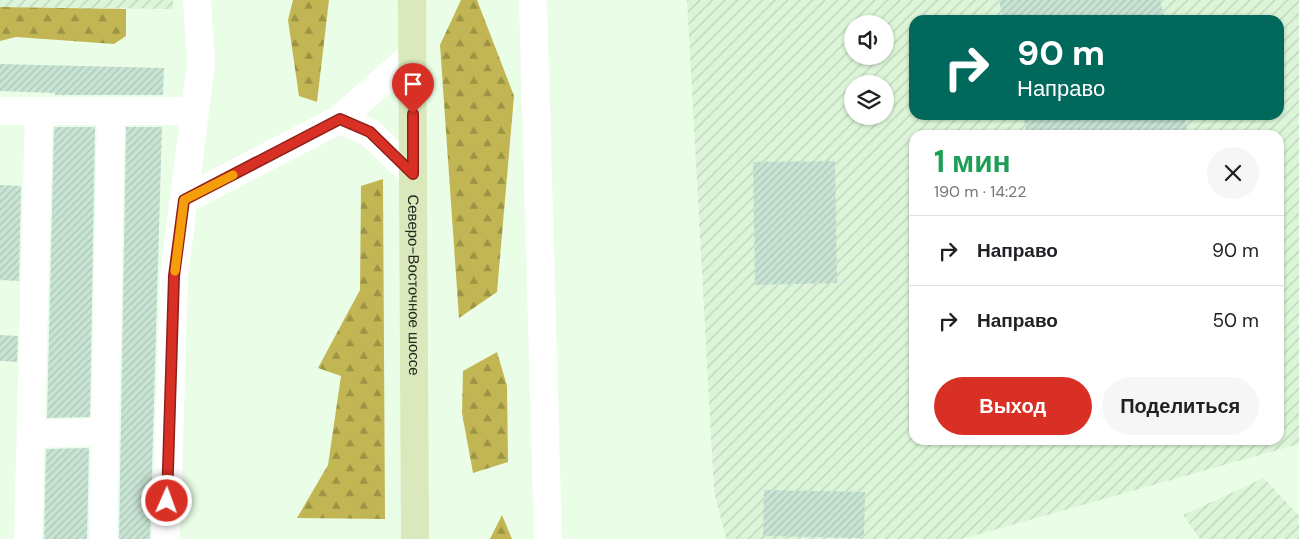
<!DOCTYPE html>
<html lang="ru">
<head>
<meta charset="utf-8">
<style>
  :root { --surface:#fff; --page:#f6f6f6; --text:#202124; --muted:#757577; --line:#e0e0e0; --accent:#d93025 }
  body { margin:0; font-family:"DM Sans",sans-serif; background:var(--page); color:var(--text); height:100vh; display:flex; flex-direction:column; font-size:19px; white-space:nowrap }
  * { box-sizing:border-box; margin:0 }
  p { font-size:16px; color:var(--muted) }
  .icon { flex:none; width:28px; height:28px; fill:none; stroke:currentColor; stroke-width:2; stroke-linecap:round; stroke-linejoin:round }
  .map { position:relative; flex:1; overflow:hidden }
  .sheet { position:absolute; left:909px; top:130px; width:375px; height:315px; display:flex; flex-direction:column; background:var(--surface); border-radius:15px; box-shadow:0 1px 4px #0004 }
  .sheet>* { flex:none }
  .hud { position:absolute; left:909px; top:15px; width:375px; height:105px; border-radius:15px; box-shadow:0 1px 4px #0004; background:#00695c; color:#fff; overflow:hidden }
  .controls { position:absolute; left:844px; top:15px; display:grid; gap:10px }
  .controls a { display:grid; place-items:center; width:50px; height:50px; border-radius:50%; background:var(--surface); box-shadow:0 1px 4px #0004; font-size:25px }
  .pin { position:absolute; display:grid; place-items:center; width:42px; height:42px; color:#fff; margin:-51px -21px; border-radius:50% 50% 50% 0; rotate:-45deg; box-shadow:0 0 5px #0007 }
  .pin .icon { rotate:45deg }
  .me { position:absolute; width:55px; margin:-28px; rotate:2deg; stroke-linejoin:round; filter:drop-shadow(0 0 4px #0008) }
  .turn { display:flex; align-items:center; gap:18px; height:105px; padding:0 25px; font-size:22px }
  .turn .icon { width:65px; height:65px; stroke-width:2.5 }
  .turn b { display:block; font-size:35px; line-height:42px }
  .round { display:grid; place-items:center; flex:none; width:52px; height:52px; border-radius:26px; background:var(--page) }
  .summary { display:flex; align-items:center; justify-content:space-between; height:85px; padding:0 25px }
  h1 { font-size:30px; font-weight:700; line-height:38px; color:#1e9e55 }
  .button { display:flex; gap:10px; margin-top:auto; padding:10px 25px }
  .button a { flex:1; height:58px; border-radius:30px; background:var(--accent); color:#fff; font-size:20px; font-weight:700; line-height:58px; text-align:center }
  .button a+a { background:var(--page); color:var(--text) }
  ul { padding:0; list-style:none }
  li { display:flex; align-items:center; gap:15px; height:70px; padding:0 25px; border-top:1px solid var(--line) }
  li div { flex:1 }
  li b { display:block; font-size:19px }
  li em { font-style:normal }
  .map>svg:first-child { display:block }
  .industrial { fill:url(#industrial-furrows); fill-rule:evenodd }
  .forest { fill:url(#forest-firs) }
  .building { fill:url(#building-hatch) }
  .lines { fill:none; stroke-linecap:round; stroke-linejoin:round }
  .minor { stroke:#fff; stroke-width:28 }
  .major { stroke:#dae8bb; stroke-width:28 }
  .route-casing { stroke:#8d1f18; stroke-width:12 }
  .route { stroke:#d93025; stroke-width:9 }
  .slow { stroke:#f59e0b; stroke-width:9 }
  .labels { text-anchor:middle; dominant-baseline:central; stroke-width:4.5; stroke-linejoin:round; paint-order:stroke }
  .street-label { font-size:15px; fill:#212820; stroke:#eafee7 }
</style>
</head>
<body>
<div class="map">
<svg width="1299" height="539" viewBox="0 0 1299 539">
  <defs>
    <pattern id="industrial-furrows" width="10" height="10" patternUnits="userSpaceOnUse" patternTransform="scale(1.25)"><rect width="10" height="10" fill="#dcf5d8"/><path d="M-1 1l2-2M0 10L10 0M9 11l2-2" fill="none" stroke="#bcd2b9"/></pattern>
    <pattern id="forest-firs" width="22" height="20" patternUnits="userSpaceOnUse" patternTransform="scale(1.25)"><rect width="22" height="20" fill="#c1b653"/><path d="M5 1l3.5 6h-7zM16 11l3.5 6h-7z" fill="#9c9444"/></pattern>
    <pattern id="building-hatch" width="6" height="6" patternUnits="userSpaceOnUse" patternTransform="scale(1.25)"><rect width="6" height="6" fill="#c8e4d4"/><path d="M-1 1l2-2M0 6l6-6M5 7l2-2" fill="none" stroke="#acc4b6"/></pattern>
  </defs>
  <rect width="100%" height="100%" fill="#eafee7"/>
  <g class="industrial">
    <polygon points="0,0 173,0 173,9 0,7"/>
    <path d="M687,0H1299V444L962,539H726L714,491ZM914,20H1279V115H914ZM852,24H885V56H852ZM852,84H885V116H852ZM914,135H1279V440H914Z"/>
    <polygon points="1264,478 1299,516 1299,539 1200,539 1183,515"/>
  </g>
  <g class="forest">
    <polygon points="293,0 329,0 317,102 299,96 288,20"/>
    <polygon points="461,0 477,0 514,96 497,292 459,318 440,45"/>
    <polygon points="0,7 126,9 126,36 114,44 16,37 0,41"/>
    <polygon points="383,179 385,519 297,518 328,465 341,376 318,368 360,290 361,186"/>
    <polygon points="497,352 507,386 508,462 473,473 462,413 463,371"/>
    <polygon points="502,515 512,539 490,539"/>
  </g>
  <g class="building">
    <polygon points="999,0 1160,0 1165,20 1003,20"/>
    <polygon points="0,64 164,68 163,95 55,95 55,93 0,91"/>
    <polygon points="1023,115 1184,115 1188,135 1027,135"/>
    <polygon points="54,127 95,127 90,417 47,418"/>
    <polygon points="126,127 162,127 150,539 119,539"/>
    <polygon points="835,161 837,283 755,285 753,162"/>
    <polygon points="0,185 21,186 19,281 0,280"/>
    <polygon points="0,335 18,336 17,362 0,361"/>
    <polygon points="89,448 87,539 44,539 46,449"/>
    <polygon points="764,490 865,492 864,538 763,536"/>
  </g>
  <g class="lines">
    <g class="minor">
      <polyline points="533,0 548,539"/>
      <polyline points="0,111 195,111"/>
      <polyline points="340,119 412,55"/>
      <polyline points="184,200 340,119 370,133 413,174"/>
      <polyline points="31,434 105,432"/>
      <polyline points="28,539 39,111"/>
      <polyline points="103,539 111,111"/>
      <polyline points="166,539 174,276 201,64 197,0"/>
    </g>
    <path class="major" id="s1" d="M412,0L415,539"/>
  </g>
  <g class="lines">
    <defs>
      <polyline id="route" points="167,501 174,276 184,200 340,119 370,132 413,174 413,114"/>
    </defs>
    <use href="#route" class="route-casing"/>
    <use href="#route" class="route"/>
    <polyline class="slow" points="175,271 184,200 233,175"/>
  </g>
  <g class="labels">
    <g class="street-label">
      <text stroke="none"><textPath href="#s1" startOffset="285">Северо-Восточное шоссе</textPath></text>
    </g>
  </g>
</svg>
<div class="controls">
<a><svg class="icon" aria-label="sound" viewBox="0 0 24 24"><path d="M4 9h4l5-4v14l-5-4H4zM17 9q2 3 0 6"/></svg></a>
<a><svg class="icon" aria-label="layers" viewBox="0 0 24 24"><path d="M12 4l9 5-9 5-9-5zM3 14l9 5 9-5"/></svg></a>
</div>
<div class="pin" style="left:413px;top:114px;background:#d93025"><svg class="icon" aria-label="arrive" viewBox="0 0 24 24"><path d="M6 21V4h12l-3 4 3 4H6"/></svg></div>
<svg class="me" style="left:167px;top:501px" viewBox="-20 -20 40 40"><circle r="17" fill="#d93025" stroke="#fff" stroke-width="3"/><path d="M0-11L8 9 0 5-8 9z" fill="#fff"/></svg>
<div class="hud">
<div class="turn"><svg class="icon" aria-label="right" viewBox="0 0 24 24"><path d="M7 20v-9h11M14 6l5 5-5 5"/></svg><div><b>90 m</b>Направо</div></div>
</div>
<section class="sheet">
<div class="summary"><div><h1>1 мин</h1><p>190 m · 14:22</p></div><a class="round"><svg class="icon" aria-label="close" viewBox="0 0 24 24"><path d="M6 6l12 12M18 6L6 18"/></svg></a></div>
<ul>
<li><svg class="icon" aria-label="right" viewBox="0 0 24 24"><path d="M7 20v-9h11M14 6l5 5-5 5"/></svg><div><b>Направо</b></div><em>90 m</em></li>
<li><svg class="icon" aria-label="right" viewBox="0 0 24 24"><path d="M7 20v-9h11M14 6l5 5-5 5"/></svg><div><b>Направо</b></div><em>50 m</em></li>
</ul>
<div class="button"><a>Выход</a><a>Поделиться</a></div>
</section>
</div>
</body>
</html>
